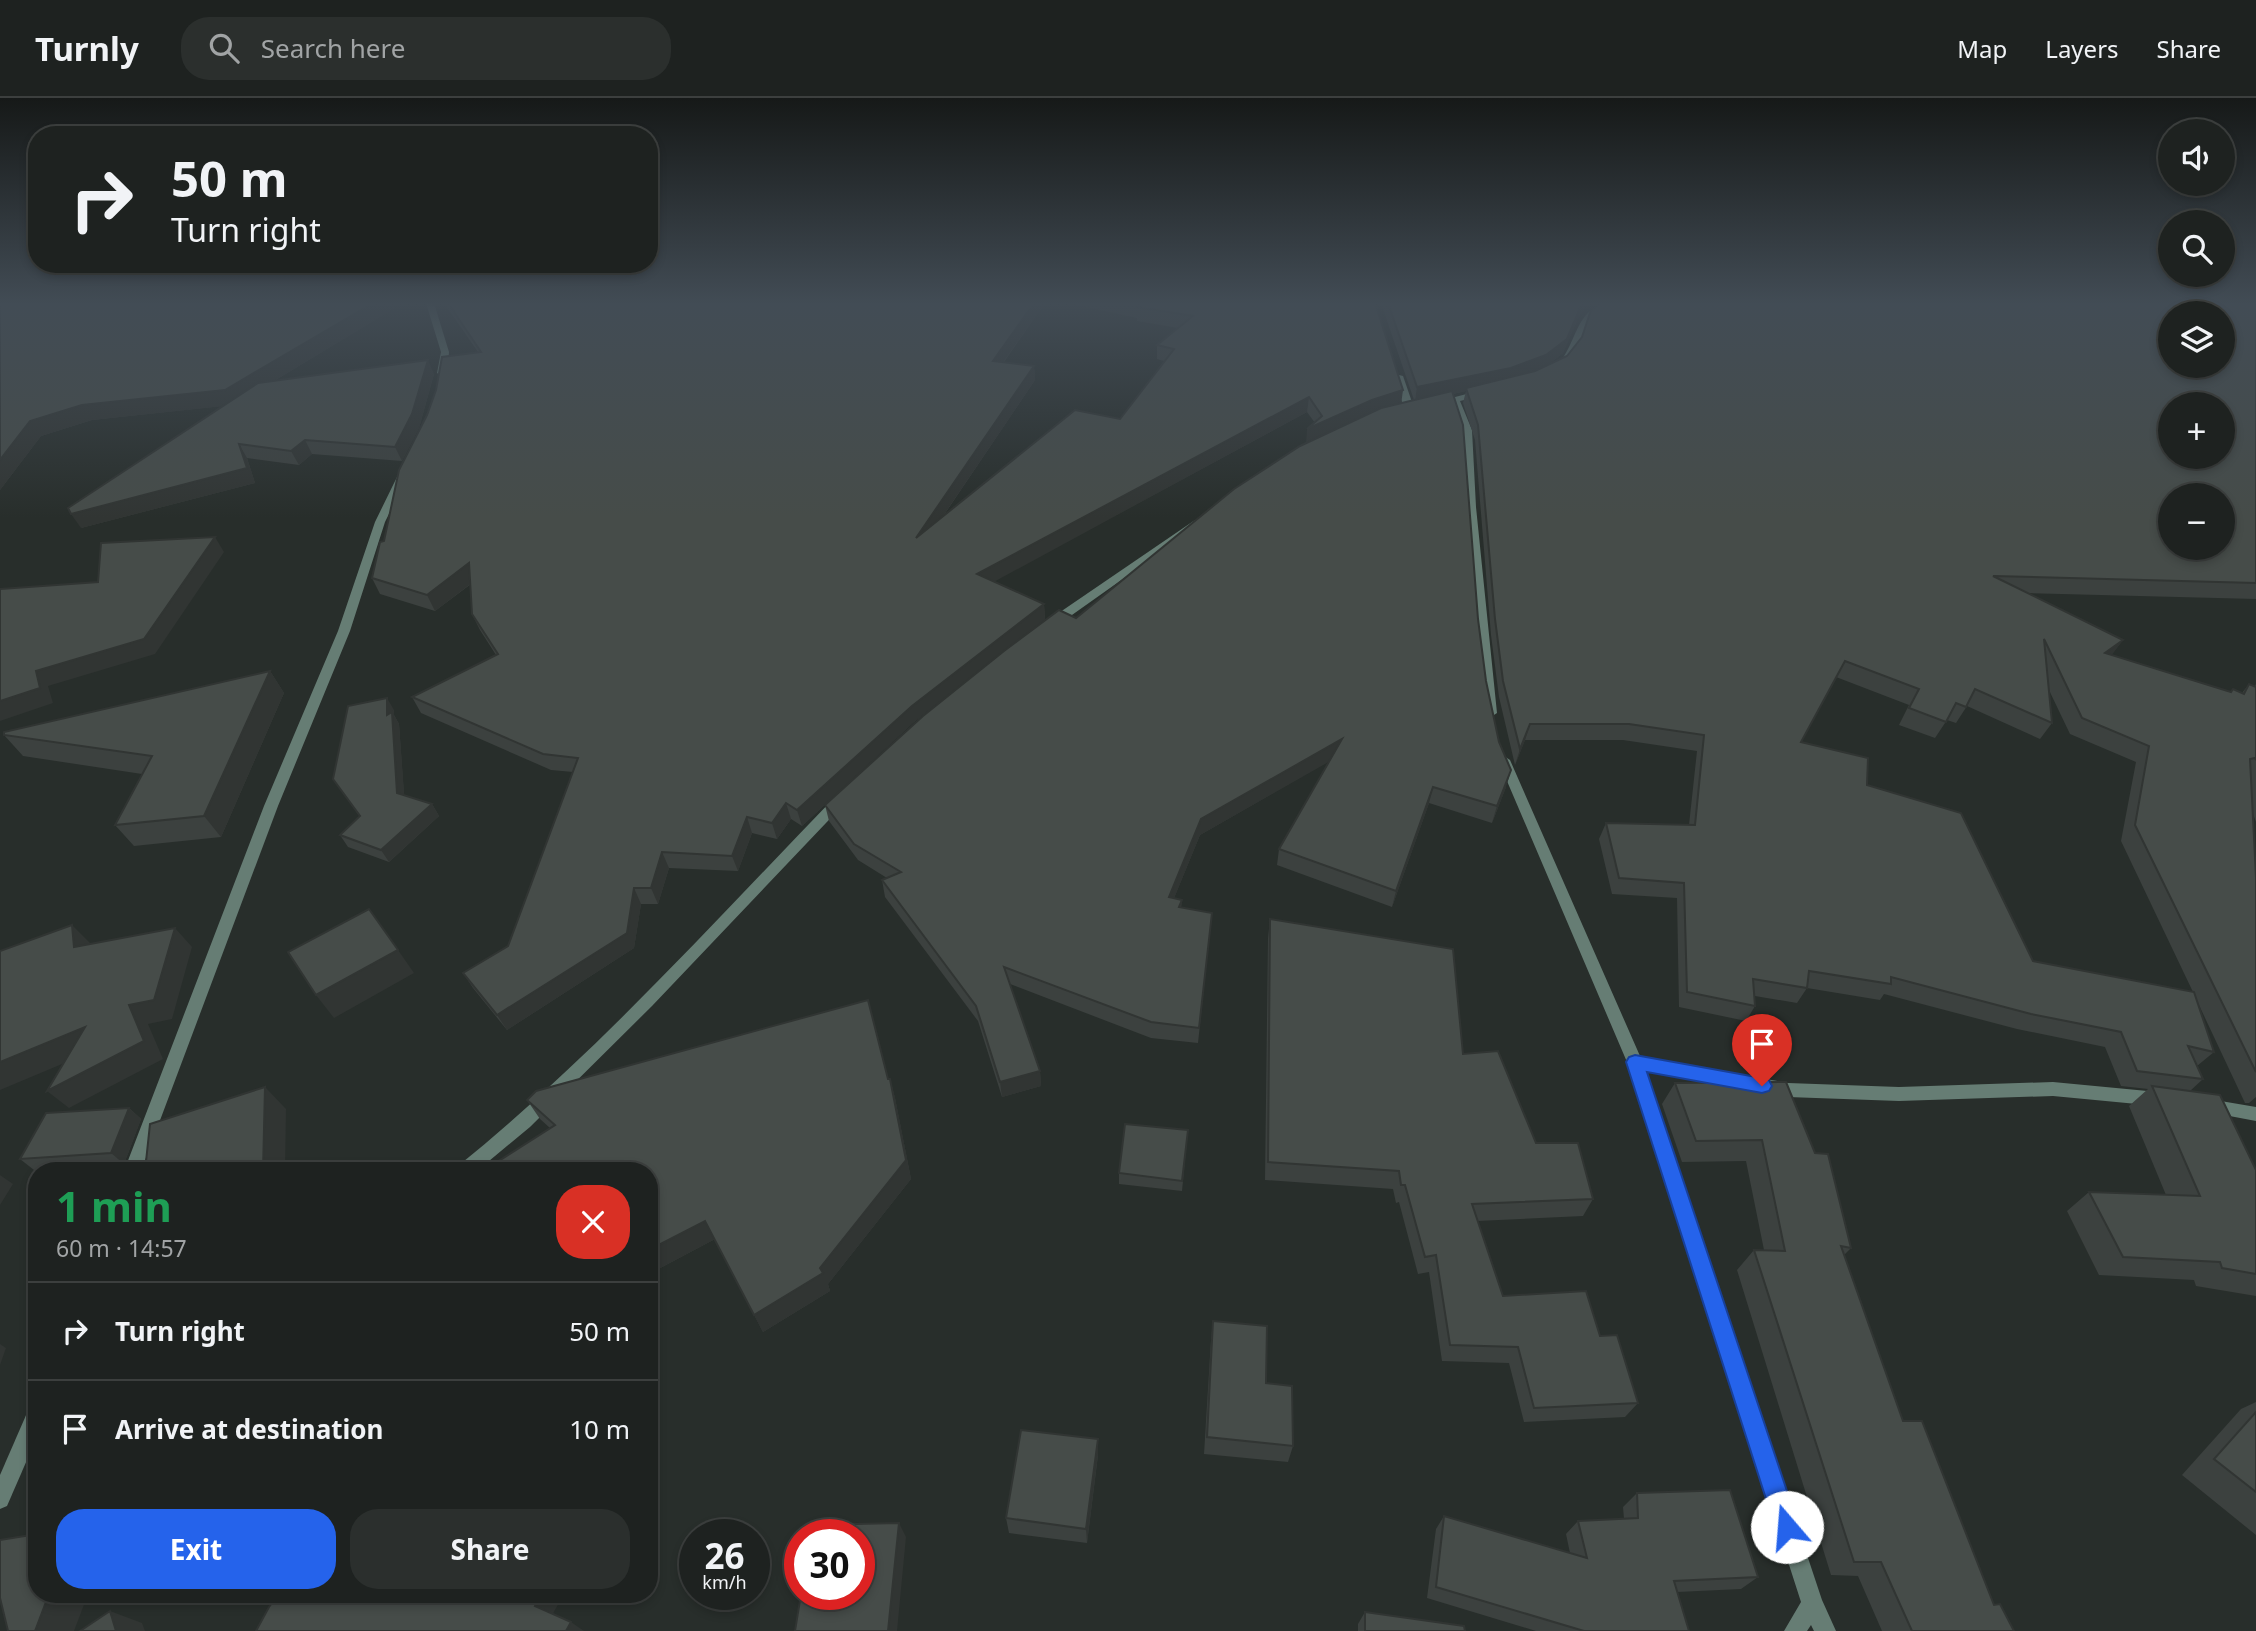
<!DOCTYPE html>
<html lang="en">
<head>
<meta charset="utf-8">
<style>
  :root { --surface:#1e2220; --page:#2b2f2d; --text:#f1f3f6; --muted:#a1a4a5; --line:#3c3f3e; --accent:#2563eb }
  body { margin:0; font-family:"Noto Sans",sans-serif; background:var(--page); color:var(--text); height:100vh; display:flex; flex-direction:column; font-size:26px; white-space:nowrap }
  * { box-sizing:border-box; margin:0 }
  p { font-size:23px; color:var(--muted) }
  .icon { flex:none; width:38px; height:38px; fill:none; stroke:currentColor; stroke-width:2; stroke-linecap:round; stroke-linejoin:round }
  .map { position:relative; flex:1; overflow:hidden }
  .details { position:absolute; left:28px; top:1064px; width:630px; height:441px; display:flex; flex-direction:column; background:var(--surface); border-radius:28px; box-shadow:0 4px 10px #0003,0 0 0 2px var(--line) }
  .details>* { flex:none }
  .top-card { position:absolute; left:28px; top:28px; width:630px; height:147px; border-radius:28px; box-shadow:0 4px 10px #0003,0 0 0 2px var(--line); background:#1e2220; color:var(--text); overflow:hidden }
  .tools { position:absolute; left:2158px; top:21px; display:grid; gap:14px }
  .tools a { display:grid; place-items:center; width:77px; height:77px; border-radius:50%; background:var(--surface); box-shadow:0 4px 10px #0003,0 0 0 2px var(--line); font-size:35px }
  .speed { position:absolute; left:679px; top:1421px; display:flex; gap:14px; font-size:35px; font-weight:700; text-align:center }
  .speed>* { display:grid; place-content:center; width:91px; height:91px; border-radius:50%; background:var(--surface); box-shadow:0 4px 10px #0003,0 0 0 2px var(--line); line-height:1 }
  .speed small { font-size:18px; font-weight:400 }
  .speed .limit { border:10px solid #d22; background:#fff; color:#111 }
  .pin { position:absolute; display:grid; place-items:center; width:60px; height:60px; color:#fff; margin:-72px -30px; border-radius:50% 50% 50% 0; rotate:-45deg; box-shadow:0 0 7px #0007 }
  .pin .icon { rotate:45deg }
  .me { position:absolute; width:77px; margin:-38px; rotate:342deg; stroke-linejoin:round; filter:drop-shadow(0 0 5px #0008) }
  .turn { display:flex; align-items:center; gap:24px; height:147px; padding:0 28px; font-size:32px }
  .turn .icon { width:91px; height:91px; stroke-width:2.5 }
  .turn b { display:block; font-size:49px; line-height:60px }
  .round { display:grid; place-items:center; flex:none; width:74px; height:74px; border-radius:28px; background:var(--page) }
  .summary { display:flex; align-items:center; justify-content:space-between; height:119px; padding:0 28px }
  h1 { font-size:42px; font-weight:700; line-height:52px; color:#1e9e55 }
  .action { display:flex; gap:14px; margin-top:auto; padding:14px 28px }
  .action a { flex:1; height:80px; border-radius:28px; background:var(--accent); color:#fff; font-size:28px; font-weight:700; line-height:80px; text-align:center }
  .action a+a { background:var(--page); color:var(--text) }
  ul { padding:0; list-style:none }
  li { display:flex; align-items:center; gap:21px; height:98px; padding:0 28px; border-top:2px solid var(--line) }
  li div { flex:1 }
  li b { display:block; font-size:26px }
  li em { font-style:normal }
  header { display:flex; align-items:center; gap:42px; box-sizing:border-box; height:98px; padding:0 35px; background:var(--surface); border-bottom:2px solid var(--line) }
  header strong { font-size:33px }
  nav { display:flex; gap:38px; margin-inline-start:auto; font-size:24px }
  .search { width:490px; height:63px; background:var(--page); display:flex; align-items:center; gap:18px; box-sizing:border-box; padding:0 24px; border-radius:28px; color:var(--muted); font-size:26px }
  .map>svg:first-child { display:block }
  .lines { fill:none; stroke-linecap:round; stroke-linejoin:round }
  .minor { fill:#667d74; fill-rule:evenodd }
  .wall { fill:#3c413f; fill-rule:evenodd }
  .shaded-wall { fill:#313533 }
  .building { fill:#464c49; stroke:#313533; stroke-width:2; fill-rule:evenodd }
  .route { fill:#2563eb; stroke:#184099; stroke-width:2 }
</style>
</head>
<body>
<header>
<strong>Turnly</strong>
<div class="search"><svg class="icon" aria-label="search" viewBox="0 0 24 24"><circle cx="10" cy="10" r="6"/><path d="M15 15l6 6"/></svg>Search here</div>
<nav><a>Map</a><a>Layers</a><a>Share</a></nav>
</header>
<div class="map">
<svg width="2256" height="1533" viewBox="0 0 2256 1533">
  <rect width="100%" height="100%" fill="#282e2b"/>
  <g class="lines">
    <g class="minor">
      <polygon points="426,205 434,205 449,254 447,275 442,278 437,275 441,254"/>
      <path d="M1600,205H1611L1587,226L1580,246L1568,265H1562L1561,263C1577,240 1575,221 1600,205Z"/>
      <polygon points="1395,276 1403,278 1414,310 1412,312 1404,310 1393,278"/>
      <polygon points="1482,292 1485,293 1485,297 1460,303 1472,332 1476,409 1497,615 1491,619 1485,615 1466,409 1462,332 1451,305 1437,308 1432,305"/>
      <polygon points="402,376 407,379 385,424 350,533 278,708 141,1073 124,1073 264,708 338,533 375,424 397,379"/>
      <polygon points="1195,422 1200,425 1199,427 1055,529 1047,529 1047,523"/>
      <polygon points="1504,658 1510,662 1640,958 1788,985 1899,989 2053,984 2158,994 2164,996 2166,1001 2164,1006 2158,1008 2053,998 1899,1003 1788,999 1646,973 1822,1502 1836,1533 1814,1533 1811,1527 1807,1533 1784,1533 1801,1504 1627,964 1498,662"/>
      <path d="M840,697L845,699L847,702L845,705L652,908L530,1029L477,1073H456L458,1068C595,957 713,825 835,699Z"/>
      <polygon points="2209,1001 2256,1009 2256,1023 2203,1013 2201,1008 2203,1003"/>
      <polygon points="37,1305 37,1339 7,1408 0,1411 0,1377 30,1308"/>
    </g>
  </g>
  <g class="wall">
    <polygon points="0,205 403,205 274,283 434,276 419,330 402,363 312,356 299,367 247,360 255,385 81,430 222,308 92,322 41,338 0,392"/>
    <path d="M444,205H1045L1004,264L1034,268L1035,282L944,417L1120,321L1164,263L1157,261V247L1178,230L1137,223V220L1068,205H1375L1401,305L1414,302L1381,205H1594L1585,210L1579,218L1563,255L1549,266L2256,205V501L2027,495L2123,542L2111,557L2231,594L2233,591L2242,595L2249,586L2255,588L2256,586V724L2252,713L2256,779V999L2249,1005H2245L2198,905L2214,954L2197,968L2203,981L2190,993L2256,1072V1198L2196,1188L2194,1182L2099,1177L2067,1113L2089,1094L2166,1097L2129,1008L2148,991L2121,988L2105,949L2017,931L1884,896L1880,902L1807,890L1797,905L1755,898V908L1746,923L1679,909L1677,800L1612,796L1599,741L1606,725L1689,727L1697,653L1623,642H1525L1515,667L1499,599L1491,537L1475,342L1463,305L1466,293L1453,296L1478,521L1486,583L1506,689L1492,725L1429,705L1392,809L1277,767L1279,751L1329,663L1200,737L1174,800L1182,802L1181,810L1212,815L1198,945L1151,940L1010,886L1040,973L1041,988L1002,999L978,923L885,799L882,782L887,780L858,762L829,723L825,707L979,574L914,624L802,728L791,721L777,741L752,735L738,773L669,770L658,806H641L634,850L507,932L473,890L463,875L508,848L573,674L551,672L421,615L412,599L496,557L480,532L472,516L471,486L435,513L380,496L372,480L384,443L478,254ZM1307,314L1315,325L1306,346L1076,520L1020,541L1045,522L1044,506L994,483ZM1836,579L1909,607L1899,627L1935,640L1947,622L1956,625L1967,608L2040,641L2052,625L2048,590L2070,636L2136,664L2121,743L2193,894L2033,863L1867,687L1801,644Z"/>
    <polygon points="270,573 284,595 221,739 134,748 115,727 142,676 23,658 4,637"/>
    <polygon points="394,612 394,617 399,626 404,697 432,706 439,718 389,764 348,749 340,737 360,719 333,681"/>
    <polygon points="1270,821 1463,956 1536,1045 1593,1101 1583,1118 1477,1123 1503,1198 1600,1238 1638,1305 1625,1319 1524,1324 1509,1265 1442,1263 1429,1174 1418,1176 1399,1104 1396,1105 1393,1091 1265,1082 1268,840"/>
    <polygon points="890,981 895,1000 911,1081 828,1186 830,1193 763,1234 715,1141 649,1176 649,1073 550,1030 540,1021 527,1002"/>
    <polygon points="1786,984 1851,1150 1844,1157 1903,1323 1994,1507 2014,1533 1882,1533 1858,1478 1831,1477 1737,1172 1754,1152 1764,1152 1746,1063 1682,1064 1662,1006 1675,985"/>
    <polygon points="129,1010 141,1021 124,1066 34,1072 20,1061"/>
    <polygon points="1188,1032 1182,1093 1119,1086 1119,1075"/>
    <polygon points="1213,1223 1266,1285 1293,1348 1288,1364 1204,1356 1211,1242"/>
    <polygon points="2256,1304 2256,1437 2182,1377 2241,1311"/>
    <polygon points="1098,1341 1098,1357 1087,1445 1009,1435 1006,1420"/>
    <polygon points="1637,1395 1758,1479 1741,1491 1677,1494 1689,1533 1536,1533 1427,1500 1436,1431 1444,1418 1570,1455 1566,1436 1578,1423 1624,1421 1623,1409"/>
    <polygon points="1365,1514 1465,1533 1358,1533 1358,1526"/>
  </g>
  <g class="shaded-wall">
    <polygon points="373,205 403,205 234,307 92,322 41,338 0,392 0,362 30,323"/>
    <polygon points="1034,205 1045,205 994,277 993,263"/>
    <polygon points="1582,205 1594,205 1585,210 1579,218 1563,255 1542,272 1466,290 1466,293 1415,304 1417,289"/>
    <polygon points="428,262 434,276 419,330 402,363 395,349"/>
    <polygon points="1034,268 1035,282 918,455 916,440"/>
    <polygon points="1403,292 1401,307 1306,346 1307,331 1372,302"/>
    <polygon points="1309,299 1307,314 979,492 977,476"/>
    <polygon points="305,342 312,356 299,367 291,353"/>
    <polygon points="239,346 247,360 255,385 81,430 71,416"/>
    <polygon points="215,439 224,454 155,556 48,588 53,605 0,623 0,603 36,573"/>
    <polygon points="469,465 477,481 435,513 427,497"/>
    <polygon points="1044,506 1045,522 914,624 802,728 797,712 912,608"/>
    <polygon points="2123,542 2111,558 2105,555"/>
    <polygon points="270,573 284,595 221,739 204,718"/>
    <polygon points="387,600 394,612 394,617 399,626 405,707 397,695 387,617"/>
    <polygon points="1530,626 1525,642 1515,667 1520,651"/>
    <polygon points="1342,641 1339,658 1200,737 1168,815 1169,799 1201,721"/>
    <polygon points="1511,672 1506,689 1492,725 1497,708"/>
    <polygon points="1433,689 1429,705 1392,809 1396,793"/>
    <polygon points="786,705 791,721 777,741 772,725"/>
    <polygon points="432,706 439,718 389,764 381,752"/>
    <polygon points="747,719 752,735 738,773 732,758"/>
    <polygon points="662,754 669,770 658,806 651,790"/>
    <polygon points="634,790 641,806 634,850 507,932 497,917"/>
    <polygon points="72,827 91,846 74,849"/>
    <polygon points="175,830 192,849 172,921 148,926 163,961 69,1010 47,993 129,907"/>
    <polygon points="398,852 414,875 334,920 316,897"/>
    <polygon points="85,929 105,948 0,992 0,964"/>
    <polygon points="1040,973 1041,988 1002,999 1000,984"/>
    <polygon points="890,981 895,1000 911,1081 828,1186 830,1193 763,1234 754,1217 820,1170"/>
    <polygon points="265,989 286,1011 285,1073 263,1073"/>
    <polygon points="129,1010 141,1021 124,1066 111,1055"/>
    <polygon points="348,1064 356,1073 349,1073"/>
    <polygon points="0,1077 13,1086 0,1107"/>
    <polygon points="705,1123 715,1141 649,1176 649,1152"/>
    <polygon points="0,1246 6,1250 0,1267"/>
    <polygon points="1098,1341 1098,1357 1087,1445 1086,1431"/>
    <polygon points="899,1425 906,1439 897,1533 888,1533"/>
    <polygon points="49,1496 88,1496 74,1533 35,1533"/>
    <polygon points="542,1496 564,1496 551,1519 535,1508"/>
    <polygon points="110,1513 142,1525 145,1533 116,1533"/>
    <polygon points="571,1524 584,1533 566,1533"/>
  </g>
  <g class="building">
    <polygon points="0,205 373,205 225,292 82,307 30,323 0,362"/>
    <polygon points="448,205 1034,205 993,263 1034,268 916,440 1075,312 1120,321 1174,251 1157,247 1193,218 1137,209 1140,206 1138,205 1375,205 1403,292 1372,302 1307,331 1322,318 1309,299 977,476 1044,506 912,608 797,712 786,705 772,725 747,719 732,758 662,754 651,790 634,790 627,835 497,917 463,875 508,848 578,660 543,656 412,599 498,556 472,516 469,465 427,497 372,480 380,444 384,443 399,372 427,317 436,292 442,259 481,254"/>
    <polygon points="1388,205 1582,205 1567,241 1546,257 1511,270 1417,289"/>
    <path d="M1600,205H2256V485L1993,478L2123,542L2105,555L2231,594L2233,591L2244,596L2249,586L2256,589V662L2255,660L2250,661L2256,779V974L2135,727L2149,648L2082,620L2044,541L2052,625L1975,591L1966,609L1956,605L1946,624L1909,610L1919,591L1845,563L1801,644L1868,660L1867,687L1961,715L2033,863L2194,894L2214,954L2188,948L2203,981L2137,973L2121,934L2031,916L1891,879V886L1809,873L1807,890L1753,881L1755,908L1687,894L1684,785L1619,780L1606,725L1695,727L1704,637L1629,626H1530L1520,651L1503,583L1495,521L1478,327L1466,290L1535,273L1567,258L1582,239L1591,212ZM2170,215H2222V268H2170ZM2170,306H2222V359H2170ZM2170,397H2222V450H2170Z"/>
    <polygon points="428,262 412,316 395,349 305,342 291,353 239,346 247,370 71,416 68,410 258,285"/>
    <polygon points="1452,293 1463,327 1478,521 1486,583 1499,644 1511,672 1497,708 1433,689 1396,793 1279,751 1342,641 1201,721 1169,799 1182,802 1179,809 1212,815 1199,930 1151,924 1004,869 1040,973 1000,984 976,908 882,782 901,774 854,746 825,707 923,618 1004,553 1059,512 1076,520 1234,391 1300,348 1381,310"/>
    <polygon points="215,439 144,541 36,573 40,590 0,603 0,491 98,484 101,445"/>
    <polygon points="270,573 204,718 115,727 152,658 4,637 4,634"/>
    <polygon points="387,600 387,617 392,614 397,695 432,706 381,752 340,737 360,718 333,681 348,608"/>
    <polygon points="369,811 398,852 316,897 288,854"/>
    <polygon points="1270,821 1453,851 1463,956 1498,953 1536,1045 1578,1045 1593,1101 1472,1106 1503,1198 1586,1193 1600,1238 1617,1237 1638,1305 1534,1310 1518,1249 1450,1247 1436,1157 1425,1159 1405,1087 1401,1087 1399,1073 1268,1064"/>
    <polygon points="72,827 74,849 175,830 154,902 129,907 144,943 47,993 85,929 0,964 0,853"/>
    <polygon points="868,902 888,981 890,981 906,1062 820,1170 823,1175 754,1217 705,1123 649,1152 649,1073 483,1073 555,1027 527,1002 536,993"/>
    <polygon points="1786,984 1815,1055 1828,1056 1851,1150 1841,1148 1903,1323 1922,1323 1994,1507 2000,1506 2014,1533 1912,1533 1881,1464 1854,1464 1754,1152 1785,1153 1762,1042 1696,1043 1675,985"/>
    <polygon points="2152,988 2220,997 2256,1072 2256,1176 2222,1170 2220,1164 2123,1159 2089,1094 2200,1098"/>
    <polygon points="265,989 263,1073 145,1073 150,1026"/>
    <polygon points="129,1010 111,1055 20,1061 46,1015"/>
    <polygon points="1125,1026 1188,1032 1182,1083 1119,1075"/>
    <polygon points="348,1064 349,1073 330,1073"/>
    <polygon points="1213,1223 1267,1228 1266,1285 1292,1288 1293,1348 1207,1339"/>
    <polygon points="2256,1314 2256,1394 2214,1361"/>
    <polygon points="1021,1332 1098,1341 1086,1431 1006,1420"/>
    <polygon points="1730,1392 1758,1479 1674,1483 1689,1533 1584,1533 1436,1489 1444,1418 1587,1460 1578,1423 1638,1420 1637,1395"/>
    <polygon points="899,1425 888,1533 795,1533 801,1496 859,1496 859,1437 810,1437 811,1427"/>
    <polygon points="37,1436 37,1496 49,1496 35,1533 8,1533 0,1500 0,1442"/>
    <polygon points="279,1496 542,1496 535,1508 571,1524 566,1533 256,1533 269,1509"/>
    <polygon points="110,1513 116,1533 80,1533"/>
    <polygon points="1365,1514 1464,1528 1465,1533 1365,1533"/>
  </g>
  <linearGradient id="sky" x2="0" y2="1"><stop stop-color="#161918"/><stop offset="0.49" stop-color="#424c55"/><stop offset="1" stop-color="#424c55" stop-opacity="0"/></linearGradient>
  <rect width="2256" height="420" fill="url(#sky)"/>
  <polygon class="route" points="1635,957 1762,980 1769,982 1772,988 1769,993 1762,995 1647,974 1799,1429 1795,1437 1787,1441 1778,1437 1775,1429 1626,964 1629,959"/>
</svg>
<div class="tools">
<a><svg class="icon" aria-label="sound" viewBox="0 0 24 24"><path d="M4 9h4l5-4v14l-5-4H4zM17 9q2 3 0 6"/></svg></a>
<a><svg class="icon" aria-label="search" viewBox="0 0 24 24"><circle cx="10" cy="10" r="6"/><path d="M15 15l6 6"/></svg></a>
<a><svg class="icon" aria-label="layers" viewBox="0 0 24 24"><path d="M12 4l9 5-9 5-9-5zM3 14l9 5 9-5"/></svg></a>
<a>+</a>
<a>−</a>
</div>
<div class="speed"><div>26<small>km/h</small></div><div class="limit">30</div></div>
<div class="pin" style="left:1762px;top:988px;background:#d93025"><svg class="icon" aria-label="arrive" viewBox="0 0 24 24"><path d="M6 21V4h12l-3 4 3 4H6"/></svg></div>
<svg class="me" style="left:1787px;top:1429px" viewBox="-20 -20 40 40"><circle r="19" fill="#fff"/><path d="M0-13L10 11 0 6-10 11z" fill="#2563eb"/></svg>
<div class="top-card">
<div class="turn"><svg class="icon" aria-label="right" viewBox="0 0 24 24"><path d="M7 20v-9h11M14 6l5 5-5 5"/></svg><div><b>50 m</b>Turn right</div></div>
</div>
<section class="details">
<div class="summary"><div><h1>1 min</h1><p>60 m · 14:57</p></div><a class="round" style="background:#d93025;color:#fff"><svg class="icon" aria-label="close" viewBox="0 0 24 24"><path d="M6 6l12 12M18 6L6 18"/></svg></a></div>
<ul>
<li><svg class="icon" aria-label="right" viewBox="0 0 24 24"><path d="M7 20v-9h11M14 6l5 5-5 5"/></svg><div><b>Turn right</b></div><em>50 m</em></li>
<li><svg class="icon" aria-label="arrive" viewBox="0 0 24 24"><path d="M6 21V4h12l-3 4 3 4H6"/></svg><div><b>Arrive at destination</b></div><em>10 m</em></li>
</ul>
<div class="action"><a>Exit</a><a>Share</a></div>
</section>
</div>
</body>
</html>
